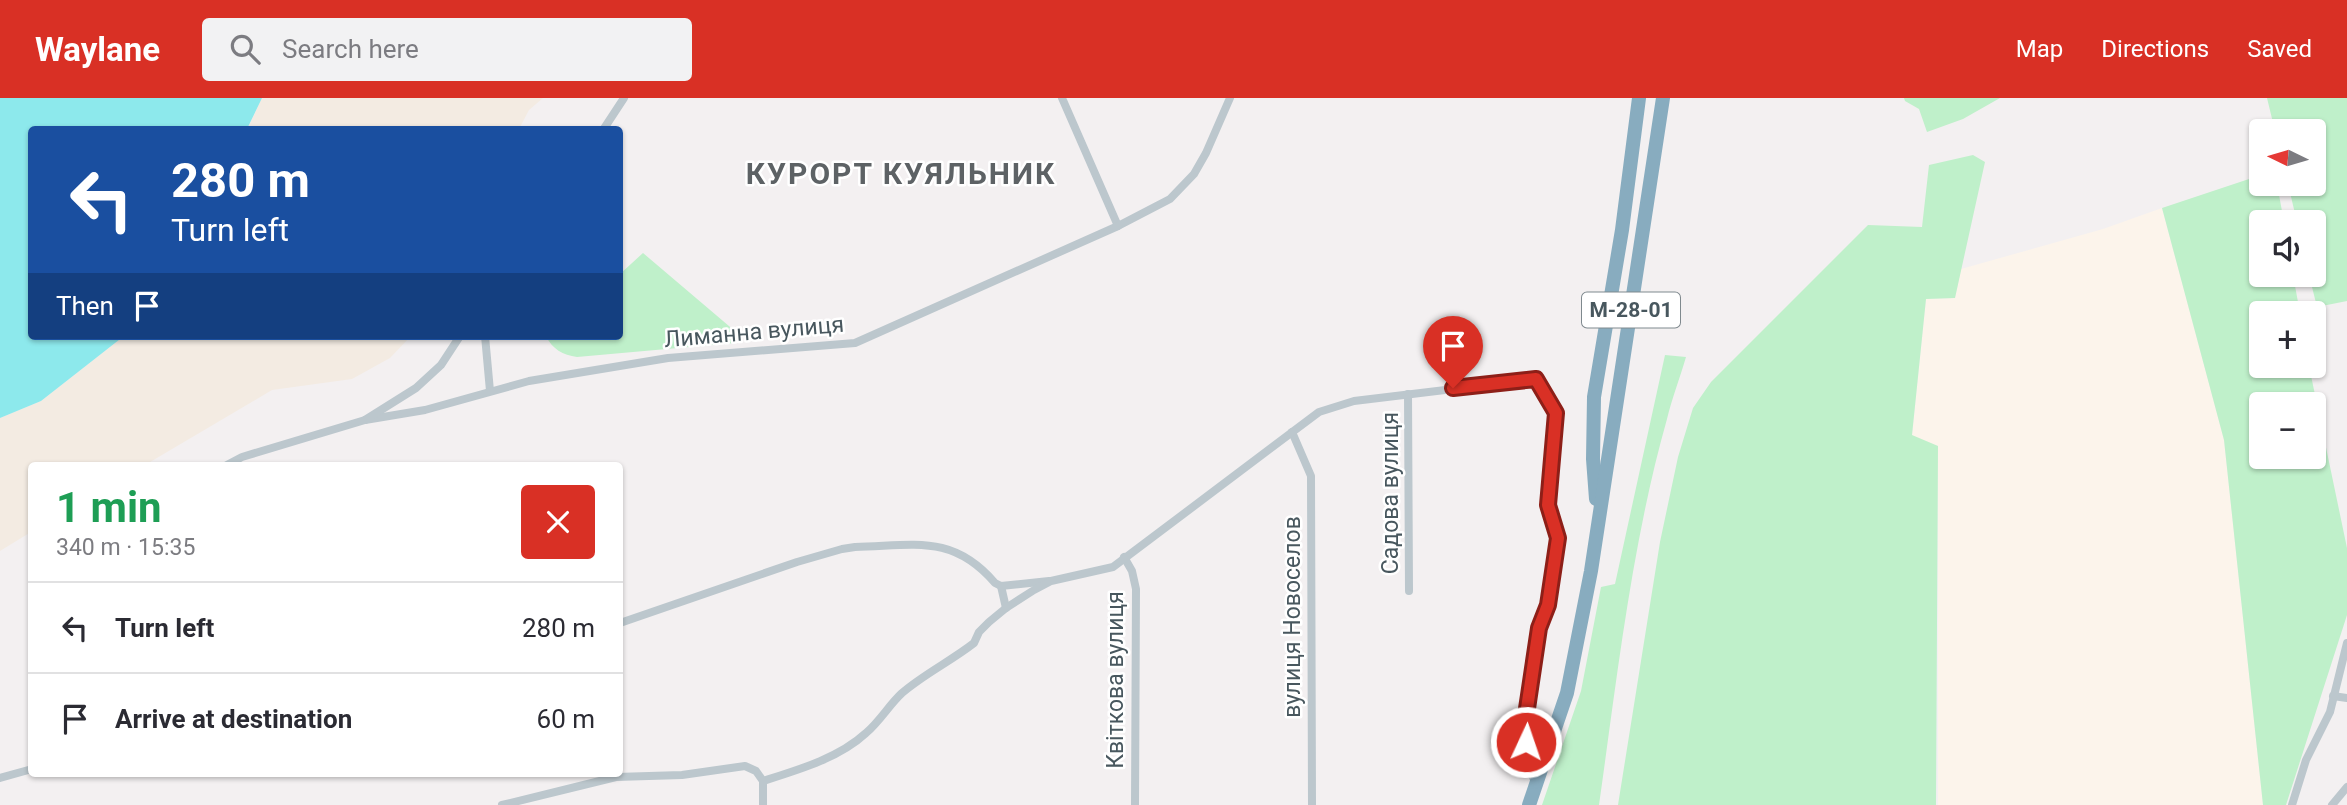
<!DOCTYPE html>
<html lang="en">
<head>
<meta charset="utf-8">
<style>
  :root { --surface:#fff; --page:#f2f2f3; --text:#2b2b33; --muted:#7c7c81; --line:#e1e1e2; --accent:#d93025 }
  body { margin:0; font-family:Roboto,sans-serif; background:var(--page); color:var(--text); height:100vh; display:flex; flex-direction:column; font-size:26px; white-space:nowrap }
  * { box-sizing:border-box; margin:0 }
  p { font-size:23px; color:var(--muted) }
  .icon { flex:none; width:38px; height:38px; fill:none; stroke:currentColor; stroke-width:2; stroke-linecap:round; stroke-linejoin:round }
  .map { position:relative; flex:1; overflow:hidden }
  .panel { position:absolute; left:28px; top:364px; width:595px; height:315px; display:flex; flex-direction:column; background:var(--surface); border-radius:7px; box-shadow:0 2px 5px #0004 }
  .panel>* { flex:none }
  .guide { position:absolute; left:28px; top:28px; width:595px; height:214px; border-radius:7px; box-shadow:0 2px 5px #0004; background:#1a4fa0; color:#fff; overflow:hidden }
  .needle { width:46px; rotate:275deg }
  .tools { position:absolute; left:2249px; top:21px; display:grid; gap:14px }
  .tools a { display:grid; place-items:center; width:77px; height:77px; border-radius:7px; background:var(--surface); box-shadow:0 2px 5px #0004; font-size:35px }
  .pin { position:absolute; display:grid; place-items:center; width:60px; height:60px; color:#fff; margin:-72px -30px; border-radius:50% 50% 50% 0; rotate:-45deg; box-shadow:0 0 7px #0007 }
  .pin .icon { rotate:45deg }
  .me { position:absolute; width:77px; margin:-38px; rotate:3deg; stroke-linejoin:round; filter:drop-shadow(0 0 5px #0008) }
  .turn { display:flex; align-items:center; gap:24px; height:147px; padding:0 28px; font-size:32px }
  .turn .icon { width:91px; height:91px; stroke-width:2.5 }
  .turn b { display:block; font-size:49px; line-height:60px }
  .then { display:flex; align-items:center; height:66px; padding:0 28px; background:#0003; gap:14px; font-size:26px }
  .round { display:grid; place-items:center; flex:none; width:74px; height:74px; border-radius:7px; background:var(--page) }
  .head { display:flex; align-items:center; justify-content:space-between; height:119px; padding:0 28px }
  h1 { font-size:42px; font-weight:700; line-height:52px; color:#1e9e55 }
  ul { padding:0; list-style:none }
  li { display:flex; align-items:center; gap:21px; height:91px; padding:0 28px; border-top:2px solid var(--line) }
  li div { flex:1 }
  li b { display:block; font-size:26px }
  li em { font-style:normal }
  header { display:flex; align-items:center; gap:42px; box-sizing:border-box; height:98px; padding:0 35px; background:var(--accent); color:#fff }
  header strong { font-size:33px }
  nav { display:flex; gap:38px; margin-inline-start:auto; font-size:24px }
  .search { width:490px; height:63px; background:var(--page); display:flex; align-items:center; gap:18px; box-sizing:border-box; padding:0 24px; border-radius:7px; color:var(--muted); font-size:26px }
  .map>svg:first-child { display:block }
  .commercial { fill:#fcf4eb }
  .green { fill:#bff0ca; fill-rule:evenodd }
  .sand { fill:#f3ebe2 }
  .water { fill:#8de9ec }
  .lines { fill:none; stroke-linecap:round; stroke-linejoin:round }
  .street { stroke:#bcc7cd; stroke-width:8 }
  .highway { stroke:#88acbf; stroke-width:14 }
  .route-casing { stroke:#8d1f18; stroke-width:18 }
  .route { stroke:#d93025; stroke-width:12 }
  .labels { text-anchor:middle; dominant-baseline:central; stroke-width:5; stroke-linejoin:round; paint-order:stroke }
  .shield { fill:#fff; stroke:#7f898e; stroke-width:2 }
  .shield-label { font-size:21px; font-weight:bold; fill:#48575e }
  .street-label { font-size:23px; fill:#48575e; stroke:#fff }
  .district-label { font-size:30px; font-weight:bold; letter-spacing:2px; fill:#5d6265; stroke:#fff }
</style>
</head>
<body>
<header>
<strong>Waylane</strong>
<div class="search"><svg class="icon" aria-label="search" viewBox="0 0 24 24"><circle cx="10" cy="10" r="6"/><path d="M15 15l6 6"/></svg>Search here</div>
<nav><a>Map</a><a>Directions</a><a>Saved</a></nav>
</header>
<div class="map">
<svg width="2347" height="707" viewBox="0 0 2347 707">
  <rect width="100%" height="100%" fill="#f3f0f1"/>
  <polygon class="commercial" points="2162,110 2224,342 2263,707 1938,707 1938,348 1912,338 1926,201 1955,200 1961,171 2103,131"/>
  <g class="green">
    <polygon points="1904,0 2000,0 1963,21 1927,34 1919,11 1905,3"/>
    <polygon points="2267,0 2347,0 2347,203 2317,209 2309,177 2314,177 2314,124 2297,124 2288,86 2314,86 2314,33 2275,33"/>
    <polygon points="1973,57 1985,64 1955,200 1926,201 1912,337 1938,348 1936,707 1618,707 1660,444 1678,359 1693,310 1711,284 1868,127 1922,129 1929,67"/>
    <path d="M2261,77V86H2277L2284,124H2261V177H2293L2300,215H2261V268H2309L2347,450V517L2286,707H2263L2224,342L2162,110ZM2314,306V359H2261V306Z"/>
    <path d="M643,155L736,234L734,245L577,259C563,257 552,251 546,238H620V176Z"/>
    <path d="M1665,257L1686,259C1680,280 1672,300 1667,321C1632,444 1617,580 1599,707H1542L1581,593L1601,489L1615,486Z"/>
  </g>
  <g class="sand">
    <polygon points="262,0 543,0 529,12 519,31 247,32"/>
    <polygon points="124,238 411,238 390,260 352,281 272,292 145,367 32,368 31,434 0,453 0,320 41,303"/>
  </g>
  <polygon class="water" points="0,0 262,0 247,31 32,32 32,238 124,238 41,303 0,320"/>
  <g class="lines">
    <g class="street">
      <polyline points="1062,0 1118,128"/>
      <polyline points="603,32 624,0"/>
      <polyline points="485,238 490,293"/>
      <polyline points="1408,296 1409,493"/>
      <polyline points="365,322 425,312 529,283 668,260 855,245 1118,128 1170,101 1194,76 1206,55 1230,0"/>
      <polyline points="1292,334 1311,378 1312,707"/>
      <polyline points="225,368 242,359 365,322 416,290 441,267 460,238"/>
      <polyline points="1124,459 1132,473 1136,491 1135,707"/>
      <polyline points="1001,488 1006,510"/>
      <path d="M620,525L797,464L842,451L855,449C913,448 952,435 995,485L1001,488L1049,483"/>
      <polyline points="2333,598 2347,600"/>
      <polyline points="0,680 32,671"/>
      <path d="M763,683C798,672 839,660 866,635C880,623 889,607 902,595C924,576 951,563 974,545L979,534L989,524L1006,510L1034,492L1051,483L1113,469L1319,314L1354,303L1536,281L1556,315L1548,407L1558,440L1548,507L1539,530L1525,624L1526,664L1535,684"/>
      <polyline points="502,707 616,679 682,677 745,668 756,673 763,683 763,707"/>
      <polyline points="2292,707 2306,662 2330,614 2347,545"/>
      <polyline points="2332,707 2347,689"/>
    </g>
    <g class="highway">
      <polyline points="1596,401 1593,361 1594,299 1622,132 1639,0"/>
      <polyline points="1529,707 1567,595 1591,473 1663,0"/>
    </g>
  </g>
  <g class="lines">
    <defs>
      <polyline id="route" points="1453,290 1536,281 1556,315 1548,407 1558,440 1548,507 1539,530 1525,624 1526,644"/>
    </defs>
    <use href="#route" class="route-casing"/>
    <use href="#route" class="route"/>
  </g>
  <g class="labels">
    <rect class="shield" x="1582" y="194.5" width="98" height="35" rx="5"/>
    <g class="shield-label">
      <text x="1631" y="212">М-28-01</text>
    </g>
    <g class="street-label">
      <text transform="translate(754 234) rotate(-5)">Лиманна вулиця</text>
      <text transform="translate(1390 395) rotate(-90)">Садова вулиця</text>
      <text transform="translate(1292 519) rotate(-90)">вулиця Новоселов</text>
      <text transform="translate(1115 582) rotate(-90)">Квіткова вулиця</text>
    </g>
    <g class="district-label">
      <text x="901" y="75">КУРОРТ КУЯЛЬНИК</text>
    </g>
  </g>
</svg>
<div class="tools">
<a><svg class="needle" viewBox="-14 -14 28 28"><path d="M0-13l5 13h-10z" fill="#e53935"/><path d="M0 13l5-13h-10z" fill="#7c7c81"/></svg></a>
<a><svg class="icon" aria-label="sound" viewBox="0 0 24 24"><path d="M4 9h4l5-4v14l-5-4H4zM17 9q2 3 0 6"/></svg></a>
<a>+</a>
<a>−</a>
</div>
<div class="pin" style="left:1453px;top:290px;background:#d93025"><svg class="icon" aria-label="arrive" viewBox="0 0 24 24"><path d="M6 21V4h12l-3 4 3 4H6"/></svg></div>
<svg class="me" style="left:1526px;top:644px" viewBox="-20 -20 40 40"><circle r="17" fill="#d93025" stroke="#fff" stroke-width="3"/><path d="M0-11L8 9 0 5-8 9z" fill="#fff"/></svg>
<div class="guide">
<div class="turn"><svg class="icon" aria-label="left" viewBox="0 0 24 24"><path d="M17 20v-9H6M10 6l-5 5 5 5"/></svg><div><b>280 m</b>Turn left</div></div>
<div class="then">Then<svg class="icon" aria-label="arrive" viewBox="0 0 24 24"><path d="M6 21V4h12l-3 4 3 4H6"/></svg></div>
</div>
<section class="panel">
<div class="head"><div><h1>1 min</h1><p>340 m · 15:35</p></div><a class="round" style="background:#d93025;color:#fff"><svg class="icon" aria-label="close" viewBox="0 0 24 24"><path d="M6 6l12 12M18 6L6 18"/></svg></a></div>
<ul>
<li><svg class="icon" aria-label="left" viewBox="0 0 24 24"><path d="M17 20v-9H6M10 6l-5 5 5 5"/></svg><div><b>Turn left</b></div><em>280 m</em></li>
<li><svg class="icon" aria-label="arrive" viewBox="0 0 24 24"><path d="M6 21V4h12l-3 4 3 4H6"/></svg><div><b>Arrive at destination</b></div><em>60 m</em></li>
</ul>
</section>
</div>
</body>
</html>
